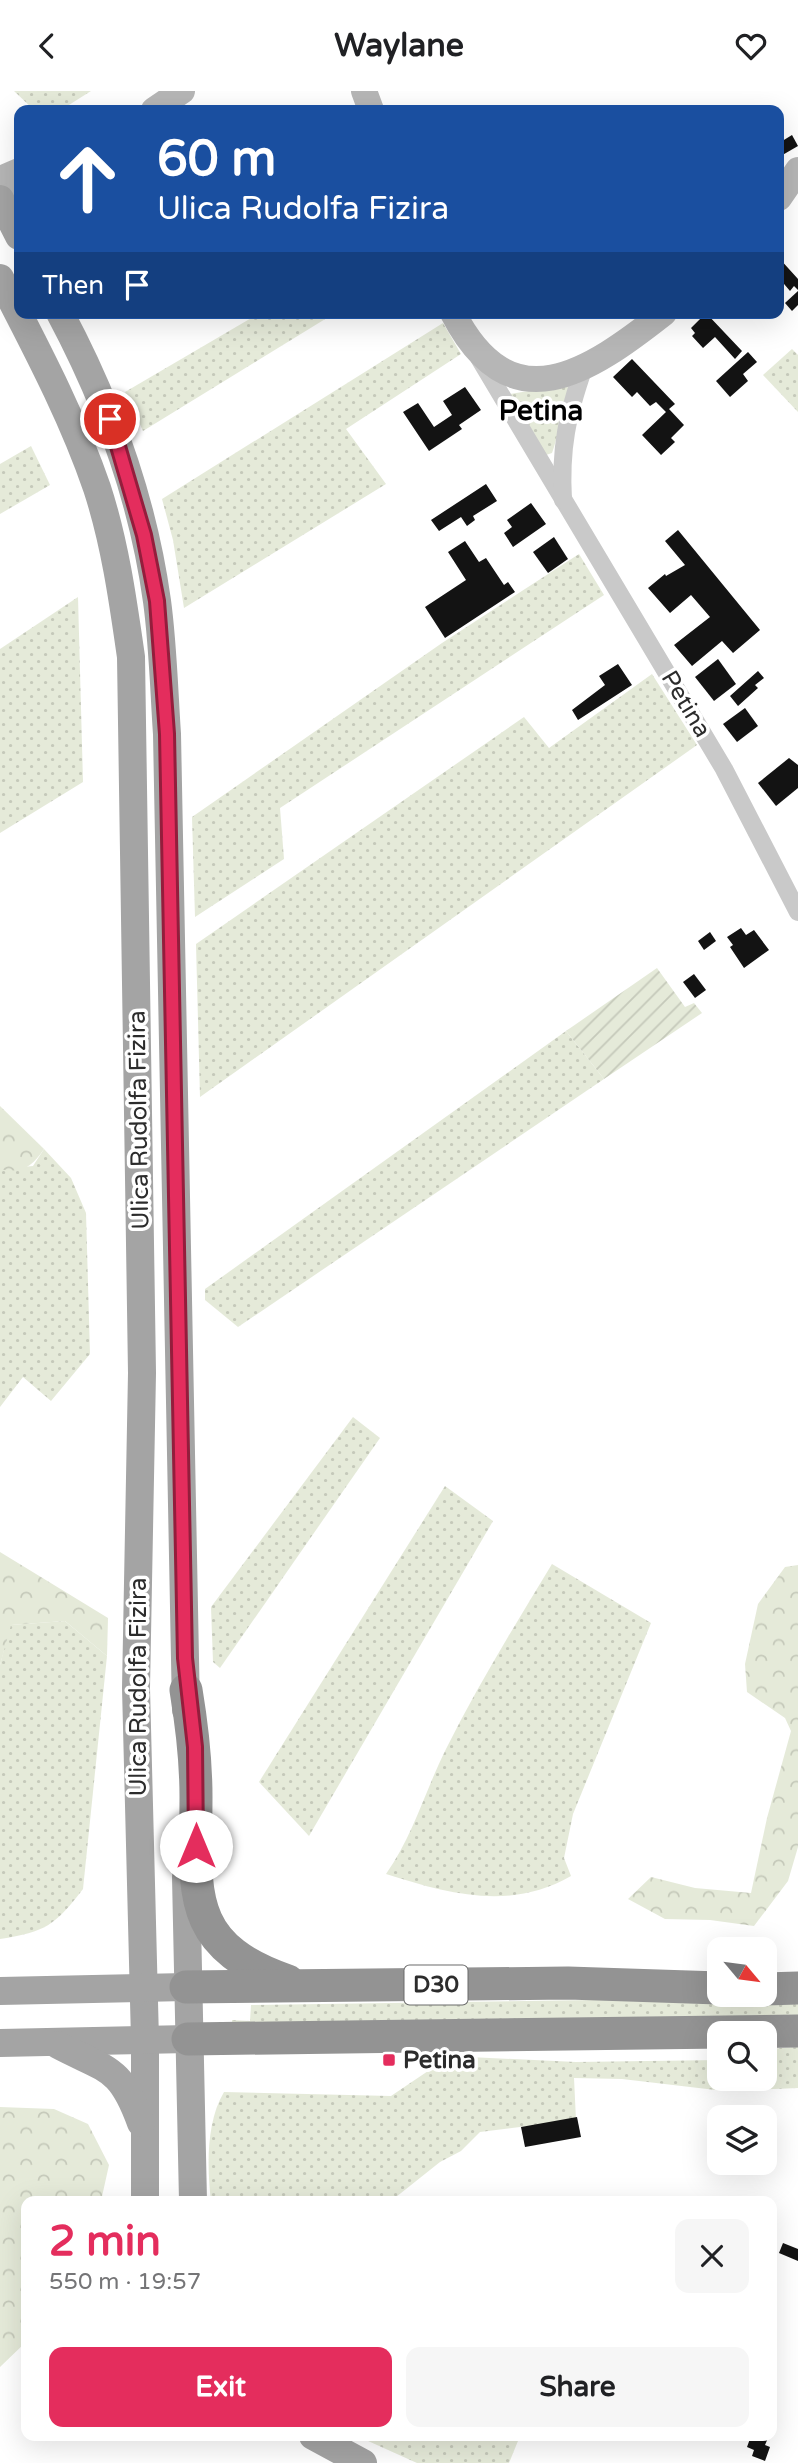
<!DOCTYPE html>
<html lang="en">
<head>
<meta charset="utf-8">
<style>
  :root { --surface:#fff; --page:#f6f6f6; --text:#202124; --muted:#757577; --accent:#e42d5d }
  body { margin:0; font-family:"Varela Round",sans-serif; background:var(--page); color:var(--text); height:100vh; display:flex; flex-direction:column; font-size:26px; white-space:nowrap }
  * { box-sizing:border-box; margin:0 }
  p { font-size:23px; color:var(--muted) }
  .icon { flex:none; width:38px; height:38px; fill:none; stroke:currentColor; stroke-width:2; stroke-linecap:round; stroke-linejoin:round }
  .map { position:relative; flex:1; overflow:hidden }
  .side { position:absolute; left:21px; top:2105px; width:756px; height:245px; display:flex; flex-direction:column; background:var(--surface); border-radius:14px; box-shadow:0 7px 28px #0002 }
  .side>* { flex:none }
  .hud { position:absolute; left:14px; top:14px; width:770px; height:214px; border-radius:14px; box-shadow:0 7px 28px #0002; background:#1a4fa0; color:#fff; overflow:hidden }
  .needle { width:46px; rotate:119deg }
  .controls { position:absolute; left:707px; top:1846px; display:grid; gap:14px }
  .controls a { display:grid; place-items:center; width:70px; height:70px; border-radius:14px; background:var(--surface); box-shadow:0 7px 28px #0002; font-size:35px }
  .pin { position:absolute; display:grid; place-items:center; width:60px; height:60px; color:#fff; margin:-30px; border:4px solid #fff; border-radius:50%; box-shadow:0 2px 7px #0007 }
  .me { position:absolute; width:77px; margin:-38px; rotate:0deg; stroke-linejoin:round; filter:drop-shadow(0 0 5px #0008) }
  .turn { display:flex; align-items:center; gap:24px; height:147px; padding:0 28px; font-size:32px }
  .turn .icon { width:91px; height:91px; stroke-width:2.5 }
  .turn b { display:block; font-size:49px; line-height:60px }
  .then { display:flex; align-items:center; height:66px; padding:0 28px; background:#0003; gap:14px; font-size:26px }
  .round { display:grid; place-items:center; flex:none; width:74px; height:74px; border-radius:14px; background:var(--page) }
  .headline { display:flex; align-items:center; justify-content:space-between; height:119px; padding:0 28px }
  h1 { font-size:42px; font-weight:700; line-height:52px; color:var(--accent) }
  .primary-button { display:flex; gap:14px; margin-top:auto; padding:14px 28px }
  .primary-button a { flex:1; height:80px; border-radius:14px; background:var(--accent); color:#fff; font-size:28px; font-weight:700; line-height:80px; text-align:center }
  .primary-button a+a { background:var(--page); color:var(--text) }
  header { display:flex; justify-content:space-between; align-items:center; height:91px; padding:0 28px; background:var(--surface); font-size:32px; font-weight:700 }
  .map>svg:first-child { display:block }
  .grass { fill:url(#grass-dots) }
  .forest { fill:url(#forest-crowns) }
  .garden { fill:url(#garden-furrows) }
  .building { fill:#131313 }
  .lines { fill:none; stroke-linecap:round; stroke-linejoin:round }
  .street { stroke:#c9c9c9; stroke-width:18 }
  .secondary { stroke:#b6b6b6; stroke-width:26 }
  .primary { stroke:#a4a4a4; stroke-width:28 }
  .highway { stroke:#939393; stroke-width:33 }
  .route-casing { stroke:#941d3c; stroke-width:18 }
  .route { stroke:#e42d5d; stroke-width:12 }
  .poi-dot { fill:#e42d5d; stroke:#fff; stroke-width:2.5 }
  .labels { text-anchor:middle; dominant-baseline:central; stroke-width:7; stroke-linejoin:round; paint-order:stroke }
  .shield { fill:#fff; stroke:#6b6b6b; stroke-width:2 }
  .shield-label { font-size:23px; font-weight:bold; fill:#2c2c2c }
  .street-label { font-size:24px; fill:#2c2c2c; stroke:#fff }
  .poi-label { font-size:24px; font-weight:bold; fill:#2c2c2c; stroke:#fff; text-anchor:start }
  .quarter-label { font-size:28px; font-weight:bold; fill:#000; stroke:#fff }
</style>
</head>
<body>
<header><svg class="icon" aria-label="back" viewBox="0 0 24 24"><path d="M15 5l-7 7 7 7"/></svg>Waylane<svg class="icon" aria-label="heart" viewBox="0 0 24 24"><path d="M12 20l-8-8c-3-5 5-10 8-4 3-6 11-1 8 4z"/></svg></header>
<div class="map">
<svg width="798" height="2372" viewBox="0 0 798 2372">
  <defs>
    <pattern id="grass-dots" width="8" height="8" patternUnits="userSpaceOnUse" patternTransform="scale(1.75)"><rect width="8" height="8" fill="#e5ead9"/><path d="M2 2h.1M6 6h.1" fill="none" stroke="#c5c9ba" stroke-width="1.8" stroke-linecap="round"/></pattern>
    <pattern id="forest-crowns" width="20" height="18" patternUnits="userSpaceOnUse" patternTransform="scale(1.75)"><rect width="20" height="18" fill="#e5ead9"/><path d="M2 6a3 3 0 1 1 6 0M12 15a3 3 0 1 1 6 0" fill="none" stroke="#c5c9ba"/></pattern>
    <pattern id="garden-furrows" width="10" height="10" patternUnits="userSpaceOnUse" patternTransform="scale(1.75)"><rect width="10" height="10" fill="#e5ead9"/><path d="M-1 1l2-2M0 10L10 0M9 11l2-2" fill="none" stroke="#c5c9ba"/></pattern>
  </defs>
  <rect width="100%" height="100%" fill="#fff"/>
  <g class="grass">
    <polygon points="14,0 91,0 61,19 34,19"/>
    <polygon points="260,222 335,222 143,340 125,301"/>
    <polygon points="443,232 461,263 346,338 386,393 184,517 173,449 162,408"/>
    <polygon points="792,258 798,264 798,321 763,284"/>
    <polygon points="572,293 554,356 552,362 546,364 510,303"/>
    <polygon points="31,355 50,394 0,423 0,373"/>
    <polygon points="579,463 604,504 280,717 284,768 195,826 192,726 442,552"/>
    <polygon points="78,506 83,691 0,742 0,558"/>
    <polygon points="652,583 697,654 200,1006 196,853 524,626 549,657"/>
    <polygon points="566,940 604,988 238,1236 205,1209 205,1198"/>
    <polygon points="44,1058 71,1087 86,1122 90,1263 51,1310 23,1286 0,1316 0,1078 33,1075"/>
    <polygon points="353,1326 380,1347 220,1577 213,1571 211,1516"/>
    <polygon points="445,1395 493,1430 309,1745 259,1691"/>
    <path d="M552,1473L651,1532L573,1723L564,1767L571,1785C510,1820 449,1803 386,1783C413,1745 425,1700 446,1658C478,1594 515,1534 552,1473Z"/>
    <path d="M65,1530L107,1565L83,1798C55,1834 46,1841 0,1848V1574L10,1534Z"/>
    <polygon points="798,1906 798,1928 232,1937 232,1929 250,1930 251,1914"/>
    <path d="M798,1956V1997L724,2000L622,1988L574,1987L576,2029L480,2041L461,2060L440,2071L391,2110H211C207,2077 206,2031 224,2001L391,2005L434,1976L469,1966L576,1971L719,1969V1988H765V1958Z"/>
    <polygon points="357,2345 520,2345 509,2372 417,2372"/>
  </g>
  <g class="forest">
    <path d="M0,1015L44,1058C32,1076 22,1083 0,1078Z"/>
    <polygon points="0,1461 108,1527 107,1565 65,1530 11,1534 0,1574"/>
    <polygon points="798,1474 798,1756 788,1790 754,1835 710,1829 665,1828 628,1808 651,1786 695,1797 751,1802 767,1727 791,1640 785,1627 747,1601 745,1573 758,1513 785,1476"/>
    <polygon points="0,2016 54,2018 88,2033 109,2074 101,2110 26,2110 26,2251 0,2276"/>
  </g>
  <polygon class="garden" points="657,877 685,916 694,912 702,922 604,988 566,940"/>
  <g class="building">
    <polygon points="792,44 798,55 779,66 779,52"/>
    <polygon points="779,167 798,188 798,199 794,195 790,200 779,187"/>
    <polygon points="798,200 798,214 792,220 785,212"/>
    <polygon points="706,222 742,260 735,268 715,246 703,257 692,245 695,242 691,237"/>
    <polygon points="748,261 757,271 743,283 748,290 730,306 716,290"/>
    <polygon points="632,268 675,313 669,318 684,334 671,347 675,351 661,364 642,344 666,321 656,311 650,315 637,301 632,306 613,286"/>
    <polygon points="465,296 481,319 459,334 462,338 429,360 403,321 418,312 434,336 452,324 443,310"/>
    <polygon points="486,393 497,410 473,425 475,429 467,435 461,426 439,440 431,429"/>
    <polygon points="531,412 546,433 513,456 504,442 512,436 507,429"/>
    <polygon points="678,439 760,539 733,562 722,550 692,575 674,554 710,526 691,504 670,522 648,497 665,483 666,485 685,474 665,450"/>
    <polygon points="554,446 568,468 548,482 533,461"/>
    <polygon points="465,450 479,471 486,467 504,494 508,491 515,501 445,547 425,516 466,489 448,461"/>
    <polygon points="718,568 736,593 714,610 695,586"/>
    <polygon points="618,573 632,594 578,629 572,619 605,594 599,585"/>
    <polygon points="758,580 764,587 755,594 758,597 738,615 730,605"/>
    <polygon points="745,617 758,635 737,651 723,633"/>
    <polygon points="789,667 798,674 798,697 776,715 758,692"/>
    <polygon points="741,837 746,844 754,839 769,859 744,877 730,856 733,854 727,846"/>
    <polygon points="710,841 716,850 704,859 698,850"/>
    <polygon points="694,883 706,899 695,907 683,891"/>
    <polygon points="577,2026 581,2046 525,2056 521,2036"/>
    <polygon points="783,2152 798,2158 798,2170 779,2162"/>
    <polygon points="751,2345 768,2347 765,2354 770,2356 765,2370 752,2365 754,2359 747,2356"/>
  </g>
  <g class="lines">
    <g class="street">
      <polyline points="479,267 724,678 798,821"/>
      <path d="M563,409C560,357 567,325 584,276"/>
    </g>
    <g class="secondary">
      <polyline points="364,0 371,19"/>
      <polyline points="154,19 182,0"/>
      <polyline points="0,88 19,80"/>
      <polyline points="779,107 798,79"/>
      <polyline points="0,110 19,100"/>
      <path d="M453,222C511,335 589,281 664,222"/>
    </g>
    <g class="primary">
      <polyline points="0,108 19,145"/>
      <path d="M0,187C35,255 72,324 97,397C115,452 123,510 131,566L142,1282L136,1597L145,1949V2110"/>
      <path d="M60,222C108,312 143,409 157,510C163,554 164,599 167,643L186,1619"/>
      <polyline points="186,1786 193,2110"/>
      <polyline points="0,1900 186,1896"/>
      <polyline points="0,1952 188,1948"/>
      <path d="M58,1954C107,1980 120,1974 141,2032"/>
      <polyline points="313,2345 363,2372"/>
    </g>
    <g class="highway">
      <path d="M186,1599C192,1635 196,1669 196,1706C196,1800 183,1854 288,1890"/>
      <polyline points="186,1896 568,1892 719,1897"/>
      <polyline points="765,1898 798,1897"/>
      <polyline points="188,1948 798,1940"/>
    </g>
  </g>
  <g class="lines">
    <defs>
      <polyline id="route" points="110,328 144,444 157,510 167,643 185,1567 195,1656 196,1755"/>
    </defs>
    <use href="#route" class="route-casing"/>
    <use href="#route" class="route"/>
  </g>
  <rect class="poi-dot" x="382" y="1962" width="14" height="14" rx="3.5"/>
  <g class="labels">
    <rect class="shield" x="404.5" y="1874.5" width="63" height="39" rx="5"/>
    <g class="shield-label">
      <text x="436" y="1894">D30</text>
    </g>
    <g class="street-label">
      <text transform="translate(686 613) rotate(59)">Petina</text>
      <text transform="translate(139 1029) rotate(-91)">Ulica Rudolfa Fizira</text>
      <text transform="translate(138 1596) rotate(-90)">Ulica Rudolfa Fizira</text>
    </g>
    <g class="poi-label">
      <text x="403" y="1969">Petina</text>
    </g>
    <g class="quarter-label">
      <text x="541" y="320">Petina</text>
    </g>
  </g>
</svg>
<div class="controls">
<a><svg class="needle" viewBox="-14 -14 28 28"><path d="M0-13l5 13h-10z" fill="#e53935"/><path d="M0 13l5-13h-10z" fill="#757577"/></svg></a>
<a><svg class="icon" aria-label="search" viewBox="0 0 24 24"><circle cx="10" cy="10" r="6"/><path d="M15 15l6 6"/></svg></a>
<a><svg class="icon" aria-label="layers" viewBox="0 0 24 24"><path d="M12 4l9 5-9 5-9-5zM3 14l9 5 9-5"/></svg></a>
</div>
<div class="pin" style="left:110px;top:328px;background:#d93025"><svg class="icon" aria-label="arrive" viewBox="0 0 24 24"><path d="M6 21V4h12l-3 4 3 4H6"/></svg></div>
<svg class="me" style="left:196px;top:1755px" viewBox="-20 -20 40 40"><circle r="19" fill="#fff"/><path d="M0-13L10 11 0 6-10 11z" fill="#e42d5d"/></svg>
<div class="hud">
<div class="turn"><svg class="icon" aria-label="ahead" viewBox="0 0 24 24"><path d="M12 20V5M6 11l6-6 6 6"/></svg><div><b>60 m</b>Ulica Rudolfa Fizira</div></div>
<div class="then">Then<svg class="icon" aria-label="arrive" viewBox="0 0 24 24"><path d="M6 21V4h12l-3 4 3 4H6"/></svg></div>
</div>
<section class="side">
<div class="headline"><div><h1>2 min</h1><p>550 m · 19:57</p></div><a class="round"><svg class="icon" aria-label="close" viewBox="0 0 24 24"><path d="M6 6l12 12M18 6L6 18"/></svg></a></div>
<div class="primary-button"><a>Exit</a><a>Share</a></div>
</section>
</div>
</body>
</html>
